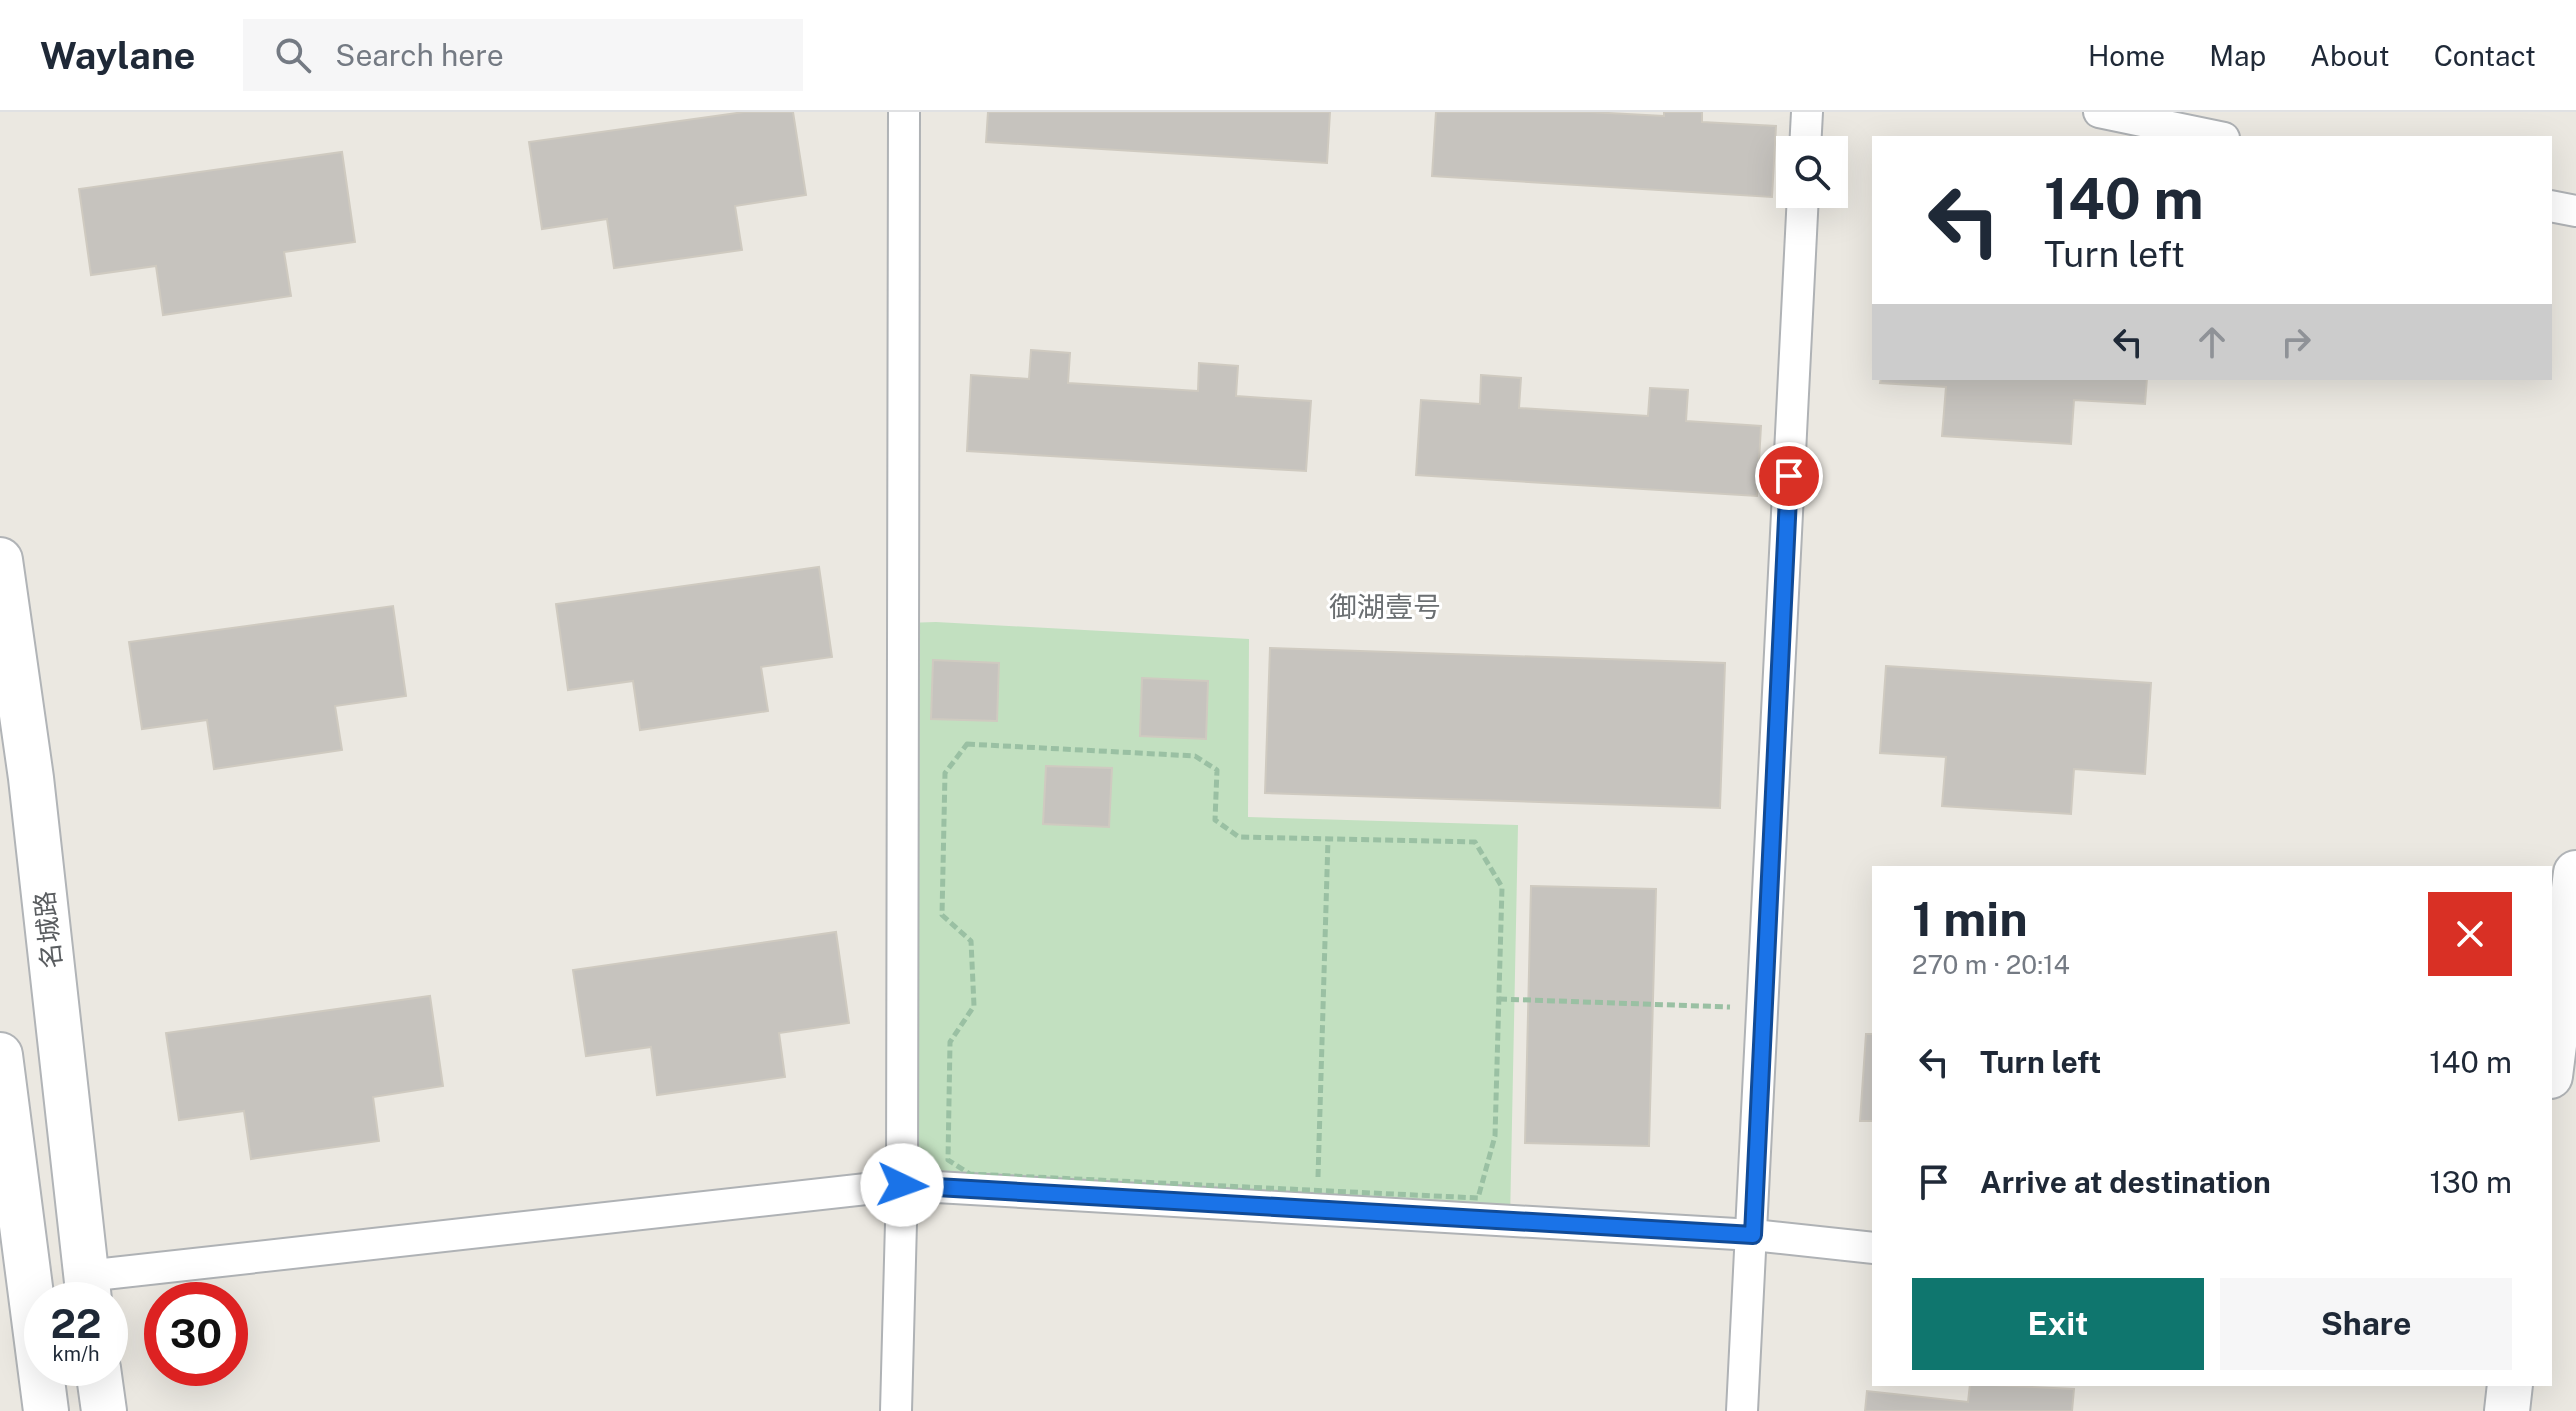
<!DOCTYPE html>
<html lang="en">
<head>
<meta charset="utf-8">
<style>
  :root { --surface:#fff; --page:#f6f6f7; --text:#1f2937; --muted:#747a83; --line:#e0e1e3; --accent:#0f766e }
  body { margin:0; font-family:"Public Sans","Noto Sans SC",sans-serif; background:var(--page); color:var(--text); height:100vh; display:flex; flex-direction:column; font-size:30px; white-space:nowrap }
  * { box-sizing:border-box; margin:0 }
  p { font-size:26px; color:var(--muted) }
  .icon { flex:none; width:44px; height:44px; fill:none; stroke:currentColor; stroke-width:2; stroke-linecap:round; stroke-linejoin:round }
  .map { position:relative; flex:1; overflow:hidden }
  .details { position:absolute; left:1872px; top:754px; width:680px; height:520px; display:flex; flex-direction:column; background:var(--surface); border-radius:0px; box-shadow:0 8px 32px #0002 }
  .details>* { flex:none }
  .top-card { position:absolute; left:1872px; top:24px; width:680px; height:244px; border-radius:0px; box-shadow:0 8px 32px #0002; background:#fff; color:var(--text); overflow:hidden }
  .tools { position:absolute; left:1776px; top:24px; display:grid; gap:16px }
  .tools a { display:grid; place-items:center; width:72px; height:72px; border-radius:0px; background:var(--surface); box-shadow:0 8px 32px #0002; font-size:40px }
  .speed { position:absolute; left:24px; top:1170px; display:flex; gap:16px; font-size:40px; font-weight:700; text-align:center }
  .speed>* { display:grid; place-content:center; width:104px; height:104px; border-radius:50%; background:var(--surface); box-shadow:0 8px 32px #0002; line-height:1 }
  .speed small { font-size:20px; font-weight:400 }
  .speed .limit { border:12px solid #d22; background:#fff; color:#111 }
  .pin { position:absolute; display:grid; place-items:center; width:68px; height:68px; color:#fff; margin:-34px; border:4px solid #fff; border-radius:50%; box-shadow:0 2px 8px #0007 }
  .me { position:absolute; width:88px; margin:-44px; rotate:93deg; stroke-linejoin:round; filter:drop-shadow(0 0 6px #0008) }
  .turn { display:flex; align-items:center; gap:28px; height:168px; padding:0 40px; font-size:36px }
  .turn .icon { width:104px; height:104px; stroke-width:2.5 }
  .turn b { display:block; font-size:56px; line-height:68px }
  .lanes { display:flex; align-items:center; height:76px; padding:0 40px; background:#0003; justify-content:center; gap:40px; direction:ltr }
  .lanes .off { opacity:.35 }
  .round { display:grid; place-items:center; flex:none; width:84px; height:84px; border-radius:0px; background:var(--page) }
  .overview { display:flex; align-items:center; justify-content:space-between; height:136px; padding:0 40px }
  h1 { font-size:48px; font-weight:700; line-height:60px }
  .button { display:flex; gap:16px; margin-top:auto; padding:16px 40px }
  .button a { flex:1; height:92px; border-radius:0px; background:var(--accent); color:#fff; font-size:32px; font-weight:700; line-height:92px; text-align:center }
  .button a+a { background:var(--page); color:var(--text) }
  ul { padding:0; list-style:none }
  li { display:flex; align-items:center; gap:24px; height:120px; padding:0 40px }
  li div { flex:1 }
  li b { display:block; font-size:30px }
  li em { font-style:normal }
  header { display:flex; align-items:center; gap:48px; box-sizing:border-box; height:112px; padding:0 40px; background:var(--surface); border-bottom:2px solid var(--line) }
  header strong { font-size:38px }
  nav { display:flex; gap:44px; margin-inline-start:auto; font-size:28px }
  .search { width:560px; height:72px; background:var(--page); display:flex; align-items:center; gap:20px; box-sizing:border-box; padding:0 28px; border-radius:0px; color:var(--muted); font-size:30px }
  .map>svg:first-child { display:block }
  .green { fill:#c2e0c0 }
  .building { fill:#c6c3be; stroke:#cfcac0; stroke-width:2 }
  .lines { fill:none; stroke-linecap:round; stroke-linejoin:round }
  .street-casing { stroke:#afb2b5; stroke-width:34 }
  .secondary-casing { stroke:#b1b4b7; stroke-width:48 }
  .path { stroke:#9ac0a3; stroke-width:5; stroke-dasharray:8 4; stroke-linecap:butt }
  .street { stroke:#fff; stroke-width:30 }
  .secondary { stroke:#fff; stroke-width:44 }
  .route-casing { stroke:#114b97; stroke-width:20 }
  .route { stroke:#1a73e8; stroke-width:14 }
  .labels { text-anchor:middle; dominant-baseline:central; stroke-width:6; stroke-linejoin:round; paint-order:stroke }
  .street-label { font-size:26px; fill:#5a5d60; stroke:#fff }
  .neighbourhood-label { font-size:28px; fill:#6b6f72; stroke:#fff }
</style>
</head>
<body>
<header>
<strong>Waylane</strong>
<div class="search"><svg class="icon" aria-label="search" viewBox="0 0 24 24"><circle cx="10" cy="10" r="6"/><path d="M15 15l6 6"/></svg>Search here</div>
<nav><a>Home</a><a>Map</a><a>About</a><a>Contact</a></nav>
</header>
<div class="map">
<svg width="2576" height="1299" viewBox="0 0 2576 1299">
  <rect width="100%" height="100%" fill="#ebe8e1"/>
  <polygon class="green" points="936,510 1249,527 1248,705 1518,713 1510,1109 902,1073 903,511"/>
  <g class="building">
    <polygon points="744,0 793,0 806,83 735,94 742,138 614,156 607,107 542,117 529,30"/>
    <polygon points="988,0 1330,0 1327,51 986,30"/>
    <polygon points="1436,0 1590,0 1664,4 1664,0 1702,0 1702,10 1776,14 1772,85 1432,64"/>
    <polygon points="342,40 355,130 284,140 291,184 163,203 156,154 91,163 79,77"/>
    <polygon points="1031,238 1070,241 1068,271 1198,279 1199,251 1238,254 1236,284 1311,289 1306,359 967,339 971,263 1029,267"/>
    <polygon points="1481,263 1521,266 1519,296 1648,304 1650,276 1688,278 1686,309 1761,314 1757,384 1416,363 1421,288 1480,292"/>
    <polygon points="1881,266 2147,266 2145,292 2074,288 2071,332 1942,324 1946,275 1880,271"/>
    <polygon points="819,455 832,545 761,555 768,599 640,618 633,569 568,578 556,492"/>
    <polygon points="393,494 406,584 335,594 342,638 214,657 207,608 142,617 129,530"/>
    <polygon points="1270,536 1725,551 1720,696 1265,681"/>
    <polygon points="933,548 999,551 997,609 931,607"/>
    <polygon points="1886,554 2151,571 2145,662 2074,657 2071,702 1942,694 1946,645 1880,641"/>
    <polygon points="1142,566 1208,569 1206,627 1140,624"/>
    <polygon points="1046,654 1112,656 1109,715 1043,712"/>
    <polygon points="1531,774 1656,777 1649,1034 1525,1031"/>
    <polygon points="836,820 849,911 779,921 785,965 657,983 651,935 586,944 573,858"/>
    <polygon points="430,884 443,974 373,985 379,1029 251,1047 244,999 179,1008 166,921"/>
    <polygon points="1866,922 1874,922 1874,1009 1860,1009"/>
    <polygon points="1970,1272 2074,1277 2072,1299 1865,1299 1867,1279 1968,1290"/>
  </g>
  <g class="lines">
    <defs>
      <g id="street">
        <polyline points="2099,0 2224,26"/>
        <polyline points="1805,38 1807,0"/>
        <polyline points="2550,94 2576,99"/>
        <polyline points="86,1164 902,1073 1753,1123 1874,1136"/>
        <polyline points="896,1299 902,1073 904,0"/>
        <polyline points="1742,1299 1803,82"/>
      </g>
      <g id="secondary">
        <polyline points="0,448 31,666 89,1188"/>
        <polyline points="0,943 46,1299"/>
        <polyline points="2550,964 2576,761"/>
        <polyline points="98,1256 104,1299"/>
        <polyline points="2507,1299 2510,1272"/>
      </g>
    </defs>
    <use href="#street" class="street-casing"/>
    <use href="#secondary" class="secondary-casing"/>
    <g class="path">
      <polygon points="967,632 1195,644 1217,658 1215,708 1239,725 1475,730 1502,775 1495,1024 1478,1086 970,1062 948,1048 950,930 974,894 971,829 942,803 945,661"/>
      <polyline points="1499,887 1730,895"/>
      <polyline points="1318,1065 1328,727"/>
    </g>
    <use href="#street" class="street"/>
    <use href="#secondary" class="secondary"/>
  </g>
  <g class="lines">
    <defs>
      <polyline id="route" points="902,1073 1753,1123 1789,364"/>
    </defs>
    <use href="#route" class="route-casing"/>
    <use href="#route" class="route"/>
  </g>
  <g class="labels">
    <g class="street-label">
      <text transform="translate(48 818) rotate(-96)">名城路</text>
    </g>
    <g class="neighbourhood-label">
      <text x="1385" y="494">御湖壹号</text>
    </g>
  </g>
</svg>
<div class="tools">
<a><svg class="icon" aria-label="search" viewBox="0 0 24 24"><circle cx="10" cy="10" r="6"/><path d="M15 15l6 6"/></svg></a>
</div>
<div class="speed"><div>22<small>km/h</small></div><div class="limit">30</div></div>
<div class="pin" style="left:1789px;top:364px;background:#d93025"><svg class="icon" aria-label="arrive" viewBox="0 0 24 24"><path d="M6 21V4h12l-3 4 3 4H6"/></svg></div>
<svg class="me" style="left:902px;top:1073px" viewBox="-20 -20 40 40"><circle r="19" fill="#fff"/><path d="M0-13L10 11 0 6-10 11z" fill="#1a73e8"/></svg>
<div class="top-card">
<div class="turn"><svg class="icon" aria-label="left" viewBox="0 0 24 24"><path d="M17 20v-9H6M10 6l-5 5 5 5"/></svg><div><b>140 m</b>Turn left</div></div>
<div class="lanes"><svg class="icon" aria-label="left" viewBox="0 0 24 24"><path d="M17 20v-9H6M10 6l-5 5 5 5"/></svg><svg class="icon off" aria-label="ahead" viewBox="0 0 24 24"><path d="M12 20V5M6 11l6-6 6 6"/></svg><svg class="icon off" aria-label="right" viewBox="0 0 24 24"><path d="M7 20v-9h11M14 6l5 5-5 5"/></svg></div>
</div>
<section class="details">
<div class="overview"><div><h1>1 min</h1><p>270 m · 20:14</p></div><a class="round" style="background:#d93025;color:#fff"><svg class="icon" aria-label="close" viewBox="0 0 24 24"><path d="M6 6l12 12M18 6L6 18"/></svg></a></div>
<ul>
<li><svg class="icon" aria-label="left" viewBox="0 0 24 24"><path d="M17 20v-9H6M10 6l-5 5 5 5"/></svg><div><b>Turn left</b></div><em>140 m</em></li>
<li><svg class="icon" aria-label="arrive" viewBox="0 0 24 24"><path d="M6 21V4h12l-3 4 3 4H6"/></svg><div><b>Arrive at destination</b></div><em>130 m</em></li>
</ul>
<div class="button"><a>Exit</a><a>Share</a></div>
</section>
</div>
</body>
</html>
